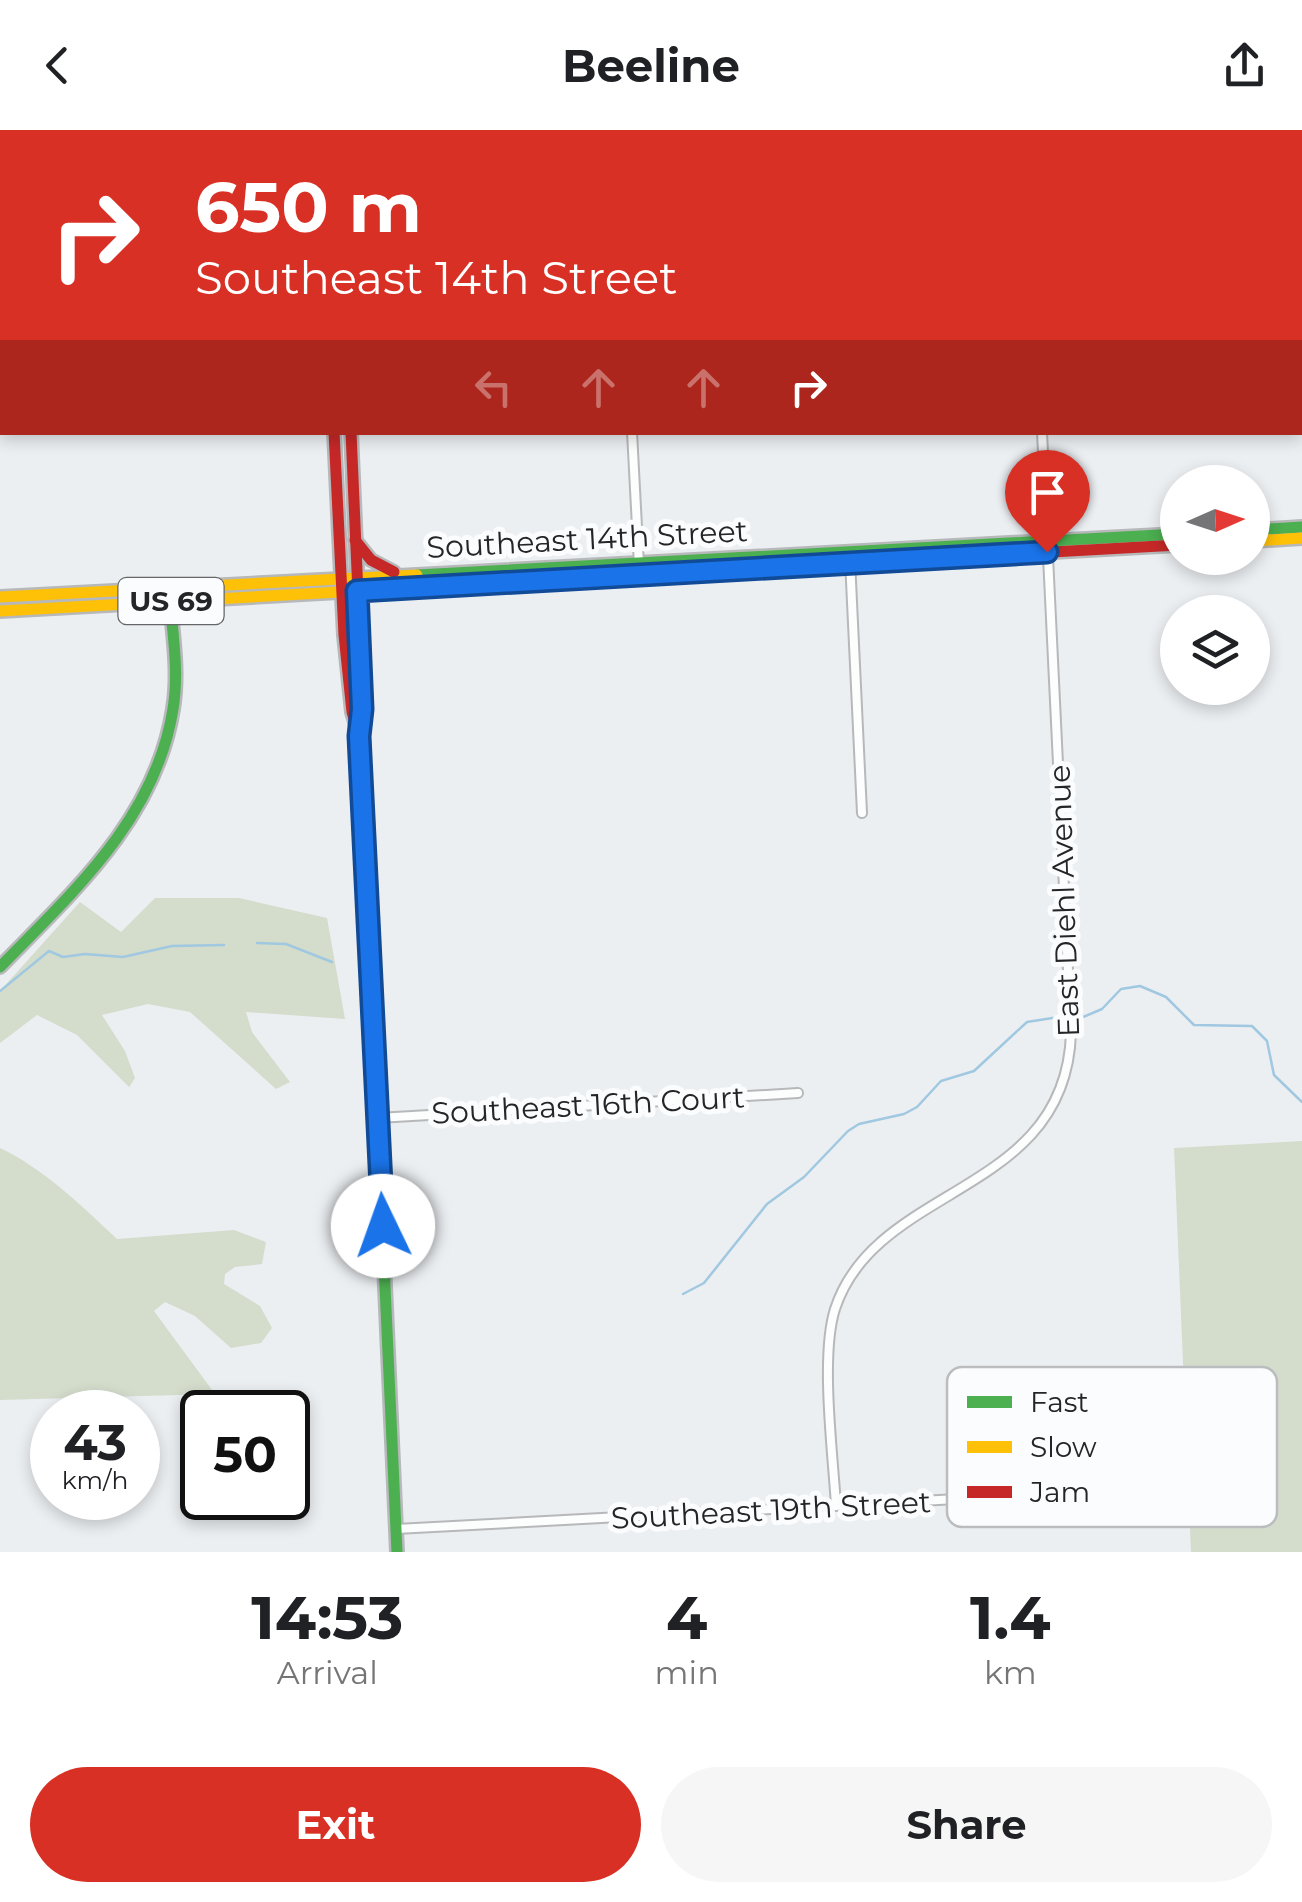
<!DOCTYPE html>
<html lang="en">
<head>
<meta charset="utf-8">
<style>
  :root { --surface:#fff; --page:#f6f6f6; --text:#202124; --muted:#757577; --accent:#d93025 }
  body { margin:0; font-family:Montserrat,sans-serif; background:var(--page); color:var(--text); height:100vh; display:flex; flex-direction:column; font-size:38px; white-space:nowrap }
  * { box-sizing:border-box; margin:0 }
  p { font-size:32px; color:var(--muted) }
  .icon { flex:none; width:55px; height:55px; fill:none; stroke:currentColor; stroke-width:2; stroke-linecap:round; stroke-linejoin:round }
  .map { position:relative; height:1422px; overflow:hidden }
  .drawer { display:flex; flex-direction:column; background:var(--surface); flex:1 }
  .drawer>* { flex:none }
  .top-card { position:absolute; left:0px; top:0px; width:1302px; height:305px; box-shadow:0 5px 15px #0003; background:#d93025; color:#fff; overflow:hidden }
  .needle { width:65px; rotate:87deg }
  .tools { position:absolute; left:1160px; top:335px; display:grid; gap:20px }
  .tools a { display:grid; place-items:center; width:110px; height:110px; border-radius:50%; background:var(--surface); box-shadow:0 5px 15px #0003; font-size:50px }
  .speed { position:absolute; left:30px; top:1260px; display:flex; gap:20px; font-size:50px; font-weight:700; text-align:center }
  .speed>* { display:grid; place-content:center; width:130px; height:130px; border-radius:50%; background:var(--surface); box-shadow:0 5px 15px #0003; line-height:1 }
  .speed small { font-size:25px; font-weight:400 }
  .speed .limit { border:5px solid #111; border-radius:15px; background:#fff; color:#111 }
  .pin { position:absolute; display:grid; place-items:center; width:85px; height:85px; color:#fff; margin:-102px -42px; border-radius:50% 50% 50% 0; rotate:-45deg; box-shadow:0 0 10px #0007 }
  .pin .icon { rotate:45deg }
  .me { position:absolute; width:110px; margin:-55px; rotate:357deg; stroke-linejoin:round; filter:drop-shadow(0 0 8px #0008) }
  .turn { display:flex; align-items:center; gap:35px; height:210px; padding:0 30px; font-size:45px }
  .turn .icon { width:130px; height:130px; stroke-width:2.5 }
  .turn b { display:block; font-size:70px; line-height:85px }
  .lanes { display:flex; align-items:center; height:95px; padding:0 30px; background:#0003; justify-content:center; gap:50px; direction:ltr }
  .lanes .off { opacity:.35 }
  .eta { display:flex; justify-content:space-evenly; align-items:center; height:170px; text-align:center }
  .eta b { font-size:60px; font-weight:700; line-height:70px }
  .primary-button { display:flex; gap:20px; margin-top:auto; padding:20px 30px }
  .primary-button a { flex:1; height:115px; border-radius:60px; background:var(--accent); color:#fff; font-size:40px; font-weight:700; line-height:115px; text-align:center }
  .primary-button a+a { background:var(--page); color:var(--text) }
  header { display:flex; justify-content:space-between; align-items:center; height:130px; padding:0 30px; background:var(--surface); font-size:45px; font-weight:700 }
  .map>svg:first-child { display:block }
  .green { fill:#d4dccc }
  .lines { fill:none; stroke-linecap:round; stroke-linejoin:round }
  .stream { stroke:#a0c8e0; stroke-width:2.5 }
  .street-casing { stroke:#b6b8ba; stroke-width:12 }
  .fast-casing { stroke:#b6b8ba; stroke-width:16 }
  .slow-casing { stroke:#b6b8ba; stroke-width:16 }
  .jam-casing { stroke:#b6b8ba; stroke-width:16 }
  .street { stroke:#fcfdfd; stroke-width:8 }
  .fast { stroke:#4caf50; stroke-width:11 }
  .slow { stroke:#ffc107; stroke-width:11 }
  .jam { stroke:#c62828; stroke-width:11 }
  .route-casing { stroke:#114b97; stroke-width:25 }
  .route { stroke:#1a73e8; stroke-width:18 }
  .labels { text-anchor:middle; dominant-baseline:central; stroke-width:10; stroke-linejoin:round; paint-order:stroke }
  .shield { fill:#fafcfe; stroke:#646668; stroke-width:2.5 }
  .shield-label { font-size:28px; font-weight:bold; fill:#232527 }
  .street-label { font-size:30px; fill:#232527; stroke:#fafcfe }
  .key { fill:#fafcfe; stroke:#babcbe; stroke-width:2.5 }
  .key-label { font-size:28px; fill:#232527 }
</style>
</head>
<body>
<header><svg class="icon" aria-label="back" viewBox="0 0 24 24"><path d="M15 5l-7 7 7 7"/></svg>Beeline<svg class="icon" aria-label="share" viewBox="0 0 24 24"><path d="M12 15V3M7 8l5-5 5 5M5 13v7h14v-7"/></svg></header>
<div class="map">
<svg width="1302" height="1422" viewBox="0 0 1302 1422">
  <rect width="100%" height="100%" fill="#eceff2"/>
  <g class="green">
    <polygon points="155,768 239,768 327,788 345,889 246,882 252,902 290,952 276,959 190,882 148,874 102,885 125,921 135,948 129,957 77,905 37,885 0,913 0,861 80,772 121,802"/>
    <polygon points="1302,1011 1302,1422 1191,1422 1174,1018"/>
    <path d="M0,1018C44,1039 82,1076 117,1109L234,1100L266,1112L262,1134L235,1137L225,1144L224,1154L260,1176L272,1198L261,1213L231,1218L195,1186L165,1172L154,1181L215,1264L0,1270Z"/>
  </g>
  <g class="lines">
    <g class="stream">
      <polyline points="257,813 286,814 332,832"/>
      <polyline points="0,861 49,821 63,827 85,824 123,827 172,816 224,815"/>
      <polyline points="1081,888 1102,879 1121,859 1140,856 1166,867 1194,895 1252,896 1267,911 1274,945 1302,972"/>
      <polyline points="683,1164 704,1153 767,1074 804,1047 848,1001 859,994 904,984 917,977 941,951 974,941 1027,892 1065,886"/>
    </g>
    <defs>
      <g id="street">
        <polyline points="632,0 632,2"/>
        <polyline points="1029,0 1029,2"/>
        <polyline points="1127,0 1128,2"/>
        <polyline points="632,302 639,435"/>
        <polyline points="850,430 862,683"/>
        <polyline points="378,988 798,963"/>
        <path d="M836,1376C833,1324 820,1226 835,1179C876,1053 1066,1066 1071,903L1042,302"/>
        <polyline points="396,1399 1145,1359"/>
      </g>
      <g id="fast">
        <polyline points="330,0 331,2"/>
        <polyline points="1252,400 1302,397"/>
        <polyline points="417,445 1178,404"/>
        <path d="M0,837C73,762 156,688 173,579C179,543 173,506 170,471"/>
        <polyline points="384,1134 397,1422"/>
      </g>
      <g id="slow">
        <polyline points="1252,411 1302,408"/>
        <polyline points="0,467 417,445"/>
        <polyline points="0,481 428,457"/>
      </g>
      <g id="jam">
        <polyline points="334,302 344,505 352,582 358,602"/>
        <polyline points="351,302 363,579 359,606 384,1134"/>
        <polyline points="355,410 371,430 394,442"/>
        <polyline points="428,457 1178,415"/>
      </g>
    </defs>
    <use href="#street" class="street-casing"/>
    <use href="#fast" class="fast-casing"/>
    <use href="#slow" class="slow-casing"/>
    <use href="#jam" class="jam-casing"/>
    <use href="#street" class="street"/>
    <use href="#fast" class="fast"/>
    <use href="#slow" class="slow"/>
    <use href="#jam" class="jam"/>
  </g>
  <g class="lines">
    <defs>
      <polyline id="route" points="383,1096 359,606 362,579 357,461 1047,422"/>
    </defs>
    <use href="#route" class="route-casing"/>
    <use href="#route" class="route"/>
  </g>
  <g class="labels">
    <rect class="shield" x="118.5" y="448" width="105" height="46" rx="8"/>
    <g class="shield-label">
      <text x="171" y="471">US 69</text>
    </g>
    <g class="street-label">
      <text transform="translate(587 409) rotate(-3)">Southeast 14th Street</text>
      <text transform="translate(1064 771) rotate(-92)">East Diehl Avenue</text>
      <text transform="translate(588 975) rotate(-3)">Southeast 16th Court</text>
      <text transform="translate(771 1380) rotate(-3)">Southeast 19th Street</text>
    </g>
  </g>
  <rect x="947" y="1237" width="330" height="160" rx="15" class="key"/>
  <rect x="967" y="1266" width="45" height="12" fill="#4caf50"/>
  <rect x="967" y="1311" width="45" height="12" fill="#ffc107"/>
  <rect x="967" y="1356" width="45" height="12" fill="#c62828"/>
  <g class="key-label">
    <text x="1030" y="1282">Fast</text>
    <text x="1030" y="1327">Slow</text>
    <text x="1030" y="1372">Jam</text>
  </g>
</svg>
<div class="tools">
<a><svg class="needle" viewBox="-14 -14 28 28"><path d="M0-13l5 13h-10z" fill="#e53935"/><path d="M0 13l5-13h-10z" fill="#757577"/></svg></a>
<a><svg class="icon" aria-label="layers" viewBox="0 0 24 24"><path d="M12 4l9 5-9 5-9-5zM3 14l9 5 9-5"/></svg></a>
</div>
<div class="speed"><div>43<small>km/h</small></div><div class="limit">50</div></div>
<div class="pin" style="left:1047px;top:422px;background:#d93025"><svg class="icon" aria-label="arrive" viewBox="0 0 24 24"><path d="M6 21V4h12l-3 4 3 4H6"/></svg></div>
<svg class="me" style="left:383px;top:1096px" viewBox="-20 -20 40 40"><circle r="19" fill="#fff"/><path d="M0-13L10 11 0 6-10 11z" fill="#1a73e8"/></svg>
<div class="top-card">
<div class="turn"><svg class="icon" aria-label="right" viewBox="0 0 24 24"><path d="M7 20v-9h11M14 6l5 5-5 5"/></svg><div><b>650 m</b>Southeast 14th Street</div></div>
<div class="lanes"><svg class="icon off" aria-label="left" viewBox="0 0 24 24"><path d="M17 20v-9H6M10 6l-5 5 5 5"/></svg><svg class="icon off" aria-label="ahead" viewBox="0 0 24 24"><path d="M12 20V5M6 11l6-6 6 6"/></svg><svg class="icon off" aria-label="ahead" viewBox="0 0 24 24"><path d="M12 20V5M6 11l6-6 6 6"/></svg><svg class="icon" aria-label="right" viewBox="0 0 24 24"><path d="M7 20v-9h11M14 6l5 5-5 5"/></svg></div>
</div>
</div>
<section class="drawer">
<div class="eta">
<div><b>14:53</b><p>Arrival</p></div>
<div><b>4</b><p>min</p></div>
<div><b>1.4</b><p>km</p></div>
</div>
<div class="primary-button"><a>Exit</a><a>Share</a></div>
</section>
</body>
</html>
